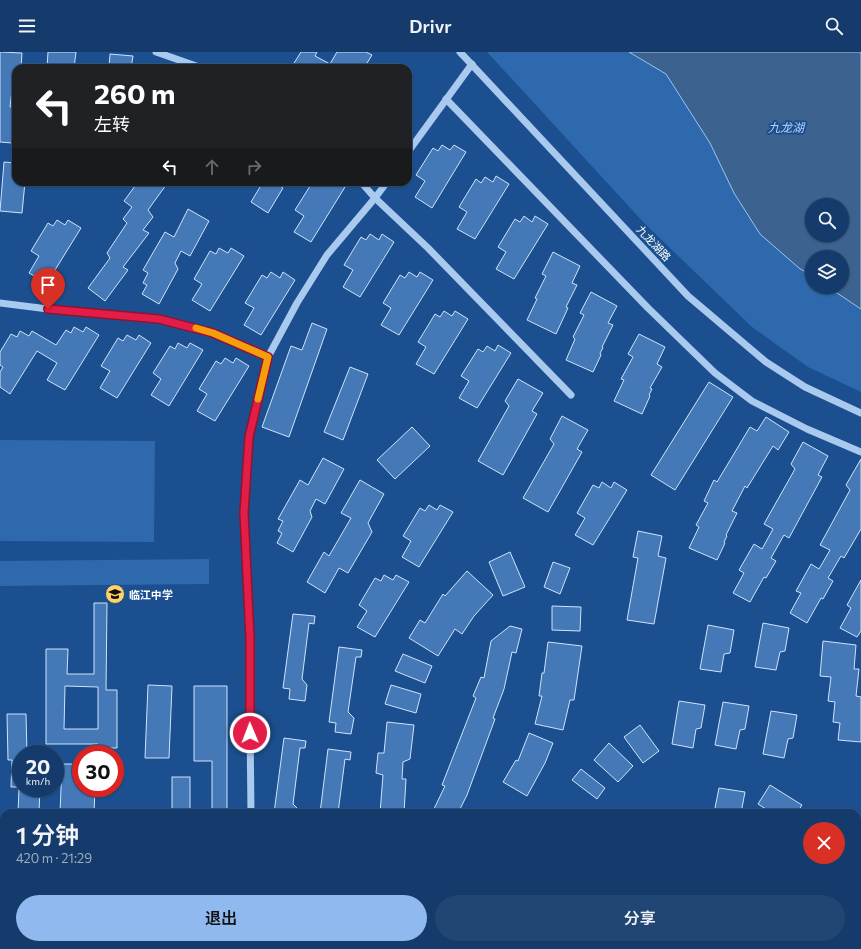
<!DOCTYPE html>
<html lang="zh">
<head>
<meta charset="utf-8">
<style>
  :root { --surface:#143b6b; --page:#214673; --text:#f1f3f6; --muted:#9dadc1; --line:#33557e; --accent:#90b9f0 }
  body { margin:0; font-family:Commissioner,"Noto Sans SC",sans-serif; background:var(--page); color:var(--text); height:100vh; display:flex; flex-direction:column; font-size:15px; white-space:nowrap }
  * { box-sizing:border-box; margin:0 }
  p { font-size:13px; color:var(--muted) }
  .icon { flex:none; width:22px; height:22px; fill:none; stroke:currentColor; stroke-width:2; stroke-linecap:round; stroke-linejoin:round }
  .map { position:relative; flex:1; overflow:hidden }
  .sheet { position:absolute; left:0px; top:757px; width:861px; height:140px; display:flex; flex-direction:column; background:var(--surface); border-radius:12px 12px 0 0; box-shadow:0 1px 3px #0004,0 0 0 1px var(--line) }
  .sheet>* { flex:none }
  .guide { position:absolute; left:12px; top:12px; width:400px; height:122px; border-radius:12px; box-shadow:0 1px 3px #0004,0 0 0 1px var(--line); background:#202124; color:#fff; overflow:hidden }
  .buttons { position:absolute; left:805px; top:146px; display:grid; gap:8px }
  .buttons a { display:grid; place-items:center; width:44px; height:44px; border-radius:50%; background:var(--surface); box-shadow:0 1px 3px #0004,0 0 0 1px var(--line); font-size:20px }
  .speed { position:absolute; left:12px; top:693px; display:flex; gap:8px; font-size:20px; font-weight:700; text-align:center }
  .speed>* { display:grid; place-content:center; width:52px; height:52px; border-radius:50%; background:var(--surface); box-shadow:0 1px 3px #0004,0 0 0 1px var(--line); line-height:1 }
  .speed small { font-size:10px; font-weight:400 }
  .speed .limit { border:6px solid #d22; background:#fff; color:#111 }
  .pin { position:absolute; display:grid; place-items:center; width:34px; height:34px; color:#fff; margin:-41px -17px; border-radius:50% 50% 50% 0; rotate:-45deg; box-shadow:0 0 4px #0007 }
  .pin .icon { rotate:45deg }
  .me { position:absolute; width:44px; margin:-22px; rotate:359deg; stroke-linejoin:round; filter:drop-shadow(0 0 3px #0008) }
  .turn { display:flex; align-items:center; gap:14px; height:84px; padding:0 16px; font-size:18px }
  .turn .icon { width:52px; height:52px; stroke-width:2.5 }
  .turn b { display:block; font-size:28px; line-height:34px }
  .lanes { display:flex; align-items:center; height:38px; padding:0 16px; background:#0003; justify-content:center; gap:20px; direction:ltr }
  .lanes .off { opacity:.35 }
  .round { display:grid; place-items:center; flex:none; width:42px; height:42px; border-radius:21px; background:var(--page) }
  .summary { display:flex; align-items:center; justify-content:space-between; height:68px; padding:0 16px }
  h1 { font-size:24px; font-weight:600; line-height:30px }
  .cta { display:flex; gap:8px; margin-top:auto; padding:8px 16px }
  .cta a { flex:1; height:46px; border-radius:24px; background:var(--accent); color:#111; font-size:16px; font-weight:600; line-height:46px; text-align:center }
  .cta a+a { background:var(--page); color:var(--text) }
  header { display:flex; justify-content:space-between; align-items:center; height:52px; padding:0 16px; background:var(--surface); font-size:18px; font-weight:600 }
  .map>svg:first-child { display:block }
  .green { fill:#2e69ad; fill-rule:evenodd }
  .water { fill:#3c6290; stroke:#9cc4f0; fill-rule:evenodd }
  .building { fill:#4478b7; stroke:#cfe3fa; fill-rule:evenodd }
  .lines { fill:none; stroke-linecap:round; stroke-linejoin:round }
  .minor { stroke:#a9c9ee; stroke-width:7 }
  .route-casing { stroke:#92132f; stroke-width:10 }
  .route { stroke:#e11d48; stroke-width:7 }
  .slow { stroke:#f59e0b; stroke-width:7 }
  .labels { text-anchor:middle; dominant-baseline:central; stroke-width:4; stroke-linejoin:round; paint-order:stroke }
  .street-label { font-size:11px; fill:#fff; stroke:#1b4f8f }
  .poi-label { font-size:11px; font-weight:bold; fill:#fff; stroke:#1b4f8f; text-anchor:start }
  .water-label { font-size:12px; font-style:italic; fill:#b5d3f5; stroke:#1b4f8f }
</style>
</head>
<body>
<header><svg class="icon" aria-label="menu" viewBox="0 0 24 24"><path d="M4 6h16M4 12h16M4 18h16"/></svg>Drivr<svg class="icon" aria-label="search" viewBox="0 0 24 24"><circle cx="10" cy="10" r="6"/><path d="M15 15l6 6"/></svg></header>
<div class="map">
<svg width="861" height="897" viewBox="0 0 861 897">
  <rect width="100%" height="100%" fill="#1b4f8f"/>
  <g class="green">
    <path d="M487,0H861V340L808,315L752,275L644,171ZM812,153H842V183H812ZM812,205H842V235H812Z"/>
    <polygon points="0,388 155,389 154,490 0,489"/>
    <polygon points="209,507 209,532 0,534 0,509"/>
  </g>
  <path class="water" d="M629,0H861V257L828,235H842V205H812V224L799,216L760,182L734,141L710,91L666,22ZM812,153H842V183H812Z"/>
  <g class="building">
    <polygon points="0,0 22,1 21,16 16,16 16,36 12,38 10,55 14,55 12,91 0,90"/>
    <polygon points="48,0 76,0 74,16 47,16"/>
    <polygon points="301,0 317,0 315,4 330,12 337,0 366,0 372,3 364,16 291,16"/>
    <polygon points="110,2 133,4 131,16 109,16"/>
    <polygon points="442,93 450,98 454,93 466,100 432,156 415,145 425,129 416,123 433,96 438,99"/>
    <polygon points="4,110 16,111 16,130 25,130 22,161 0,159"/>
    <polygon points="496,124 509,132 475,187 457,177 467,160 459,155 476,127 481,131 485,125 493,130"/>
    <polygon points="138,130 162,130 166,133 148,158 153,165 143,178 149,181 123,215 128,218 105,249 88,236 110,206 107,201 127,171 123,167 132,155 124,149"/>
    <polygon points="263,130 280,130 278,133 283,136 268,161 251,150"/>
    <polygon points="320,130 325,130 329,133 331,130 337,130 345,135 311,190 294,180 304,164 295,158 312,131 317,134"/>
    <polygon points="188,157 209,169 190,204 181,199 175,211 178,217 159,252 142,242 147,233 143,231 148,221 143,218 165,180 174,185"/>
    <polygon points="524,164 532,170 535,164 548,172 514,227 496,217 506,200 498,195 515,167 520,170"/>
    <polygon points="57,168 65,173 68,168 81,176 47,231 29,221 39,204 31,199 48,171 53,174"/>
    <polygon points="370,182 379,188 382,182 394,190 360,245 343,235 353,218 344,213 361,185 366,188"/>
    <polygon points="219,196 228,201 231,196 244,204 210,259 192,248 202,232 194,227 210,199 216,202"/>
    <polygon points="553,200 580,214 572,231 577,233 566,255 568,256 556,282 527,268 537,247 535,246 546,224 542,222"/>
    <polygon points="271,220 280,226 283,220 295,228 261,283 244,273 254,256 245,251 262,223 267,226"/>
    <polygon points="409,220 417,225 420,220 433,228 399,283 381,273 391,256 383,251 400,223 405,226"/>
    <polygon points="591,240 617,254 608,271 613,273 602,295 603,296 600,301 601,303 593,320 566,308 575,287 573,285 584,263 580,261"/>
    <polygon points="444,259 452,264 455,259 468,267 434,322 416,312 426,295 418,290 435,262 440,265"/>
    <polygon points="312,271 327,277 289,385 262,375 291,294 302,298"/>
    <polygon points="74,275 83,280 86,275 99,283 65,338 47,328 57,311 37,299 10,342 0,335 0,320 3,315 0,313 0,300 11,282 17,285 20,279 29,284 32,279 56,293 66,278 71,281"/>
    <polygon points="639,282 665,295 657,312 662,315 650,336 652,337 649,343 650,344 642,362 614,349 624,328 621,327 633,305 628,302"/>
    <polygon points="127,283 136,288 139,283 151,291 117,346 100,336 110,319 101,314 118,286 123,289"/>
    <polygon points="178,291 187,296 190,291 203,298 169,354 151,343 161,327 153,321 170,294 175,297"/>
    <polygon points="498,293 511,301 477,356 459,346 469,329 461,324 478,297 483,300 487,294 495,299"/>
    <polygon points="225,306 233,311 236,306 249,314 215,369 197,359 207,342 199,337 216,309 221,312"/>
    <polygon points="350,315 368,322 343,388 324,380"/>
    <polygon points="518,327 543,341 532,359 537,362 503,423 478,409 509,354 505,349"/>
    <polygon points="709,330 733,345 675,438 651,423"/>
    <polygon points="562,364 588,378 577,397 582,400 548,460 523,446 554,392 550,387"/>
    <polygon points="766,365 789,380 778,398 773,394 747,436 745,434 732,459 737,461 726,483 727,484 724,490 725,491 717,508 689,496 699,475 696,473 708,451 704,449 714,428 717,430 750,375 757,379"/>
    <polygon points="412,375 430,394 395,427 377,408"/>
    <polygon points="803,390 828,404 818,423 822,425 789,486 784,483 771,506 776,509 766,526 764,525 750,550 733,541 744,521 739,518 754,492 762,497 773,477 764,472 795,417 791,412"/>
    <polygon points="323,406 344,417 325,452 316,447 310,459 312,465 293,500 277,491 282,481 278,479 283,469 278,467 300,428 308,433"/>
    <polygon points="861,407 861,477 844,506 841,504 828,526 833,529 823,547 821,546 807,571 790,561 801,541 796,539 811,512 819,517 830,498 820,493 850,438 846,433"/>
    <polygon points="360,428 384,442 368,471 372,480 348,521 339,516 325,541 307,530 324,500 329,504 351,466 341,461"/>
    <polygon points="602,430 611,436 614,430 627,438 593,493 575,483 585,466 577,461 593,433 599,436"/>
    <polygon points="429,453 437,458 440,453 453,460 419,515 402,505 411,489 403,484 420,456 425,459"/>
    <polygon points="638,479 662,484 658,504 666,506 654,572 627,568 638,506 633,505"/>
    <polygon points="510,500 525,535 503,544 489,510"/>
    <polygon points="553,510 570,516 560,542 544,535"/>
    <polygon points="467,519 493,543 474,564 462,582 455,577 438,604 409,586 420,568 425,571 443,542 445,544"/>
    <polygon points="384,523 393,528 396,523 409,530 375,585 357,575 367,559 359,553 375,526 381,529"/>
    <polygon points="861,528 861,579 857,585 840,576 851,556 847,553"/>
    <path d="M94,551H107L106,638H117V696H98V692H46V597H68L67,622H94ZM65,634L98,635V677H64Z"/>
    <polygon points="552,554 581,555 580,579 552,578"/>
    <polygon points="293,562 315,564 314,572 309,571 302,627 307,633 305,649 289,647 290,637 283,636"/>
    <polygon points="763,571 789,576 785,599 780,600 776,618 755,615"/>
    <polygon points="708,573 734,578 730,601 724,602 721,620 700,617"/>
    <polygon points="510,574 522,577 516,601 512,600 504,637 493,666 495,667 467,743 458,761 432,761 445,734 442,733 476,646 473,644 481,625 484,626 491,589"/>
    <polygon points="823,589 856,593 854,617 859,617 856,644 861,645 861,690 838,688 840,671 833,670 835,650 828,649 831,625 820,624"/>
    <polygon points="548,590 582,594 574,648 570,648 563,678 535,672 542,644 539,644 542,621 544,621"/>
    <polygon points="339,595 362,598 361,605 356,605 348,660 354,666 351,682 335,680 336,671 329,670"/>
    <polygon points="403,602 432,614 425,631 395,619"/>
    <polygon points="148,633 172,634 169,706 145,706"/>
    <polygon points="391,633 421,642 416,661 385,652"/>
    <polygon points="194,634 227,634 227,761 212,761 212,709 194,709"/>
    <polygon points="679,649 705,653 701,676 696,677 693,696 672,692"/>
    <polygon points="723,650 749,654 745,677 740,678 736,697 715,693"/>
    <polygon points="771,659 797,663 793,686 788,687 784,706 763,702"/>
    <polygon points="7,662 26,662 27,702 21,702 21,735 11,735 12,708 8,708"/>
    <polygon points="387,670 414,673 410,707 403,710 402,727 406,727 404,761 380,761 383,723 376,721 378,701 384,701"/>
    <polygon points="640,673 659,699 643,711 624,685"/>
    <polygon points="529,681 553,691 545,711 527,744 503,730 516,708 518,709"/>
    <polygon points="284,686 306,689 305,696 300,696 293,752 302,761 274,761"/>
    <polygon points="609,691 633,714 618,730 594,708"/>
    <polygon points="328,697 351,700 350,708 345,707 338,761 320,761"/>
    <polygon points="62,712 81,712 81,736 95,736 94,761 60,761"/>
    <polygon points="581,717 605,736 597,747 572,728"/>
    <rect x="172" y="725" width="18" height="36"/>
    <polygon points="770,733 802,753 797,761 772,761 758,752"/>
    <polygon points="19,736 40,736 39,761 18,761"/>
    <polygon points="719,736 745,740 741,761 714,761"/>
  </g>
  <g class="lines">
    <g class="minor">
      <polyline points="156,0 202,16"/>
      <polyline points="460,0 688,244 766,310 805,335 861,361"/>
      <polyline points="446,47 648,256 715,321 752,349 807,377 861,400"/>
      <polyline points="408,100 472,12"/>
      <polyline points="361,130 375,146 428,196 571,343"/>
      <polyline points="0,251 48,257 159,267 213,281 268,305"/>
      <polyline points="251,761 249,586 244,461 249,385 268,305 297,251 327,203 375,146 387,130"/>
      <polyline points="280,893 281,897"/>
    </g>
  </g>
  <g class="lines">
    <defs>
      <polyline id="route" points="48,257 159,267 213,281 268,305 249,385 244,461 250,586 250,681"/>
    </defs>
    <use href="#route" class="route-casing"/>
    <use href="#route" class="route"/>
    <polyline class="slow" points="196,276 213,281 268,305 258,347"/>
  </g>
  <defs>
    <symbol id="school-disc" viewBox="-11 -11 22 22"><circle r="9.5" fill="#ffd166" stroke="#1b4f8f"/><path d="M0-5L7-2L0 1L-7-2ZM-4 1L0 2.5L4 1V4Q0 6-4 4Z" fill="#111"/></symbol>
  </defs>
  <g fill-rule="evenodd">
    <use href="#school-disc" x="104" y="531" width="22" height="22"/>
  </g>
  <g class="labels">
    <g class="street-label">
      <text transform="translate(654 191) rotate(47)">九龙湖路</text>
    </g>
    <g class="poi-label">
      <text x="129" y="542">临江中学</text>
    </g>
    <g class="water-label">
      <text x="786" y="75">九龙湖</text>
    </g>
  </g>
</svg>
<div class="buttons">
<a><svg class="icon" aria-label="search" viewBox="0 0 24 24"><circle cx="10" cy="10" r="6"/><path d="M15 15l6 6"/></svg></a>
<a><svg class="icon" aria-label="layers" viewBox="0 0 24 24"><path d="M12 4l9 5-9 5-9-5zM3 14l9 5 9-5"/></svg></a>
</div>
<div class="speed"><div>20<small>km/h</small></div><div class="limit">30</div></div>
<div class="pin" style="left:48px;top:257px;background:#d93025"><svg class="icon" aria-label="arrive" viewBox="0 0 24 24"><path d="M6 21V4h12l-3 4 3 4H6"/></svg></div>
<svg class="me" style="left:250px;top:681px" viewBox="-20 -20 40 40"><circle r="17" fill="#e11d48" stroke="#fff" stroke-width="3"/><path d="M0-11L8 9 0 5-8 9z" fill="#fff"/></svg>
<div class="guide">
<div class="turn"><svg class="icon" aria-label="left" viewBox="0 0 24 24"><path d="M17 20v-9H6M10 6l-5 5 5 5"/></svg><div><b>260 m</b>左转</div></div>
<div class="lanes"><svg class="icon" aria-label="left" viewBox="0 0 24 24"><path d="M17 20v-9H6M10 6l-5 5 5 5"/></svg><svg class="icon off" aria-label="ahead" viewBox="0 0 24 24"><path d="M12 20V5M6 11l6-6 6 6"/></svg><svg class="icon off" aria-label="right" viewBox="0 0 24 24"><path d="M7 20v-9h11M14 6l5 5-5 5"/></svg></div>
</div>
<section class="sheet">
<div class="summary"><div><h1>1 分钟</h1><p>420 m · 21:29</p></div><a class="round" style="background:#d93025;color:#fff"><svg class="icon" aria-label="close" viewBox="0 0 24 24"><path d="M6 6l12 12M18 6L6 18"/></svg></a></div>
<div class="cta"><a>退出</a><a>分享</a></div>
</section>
</div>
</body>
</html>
